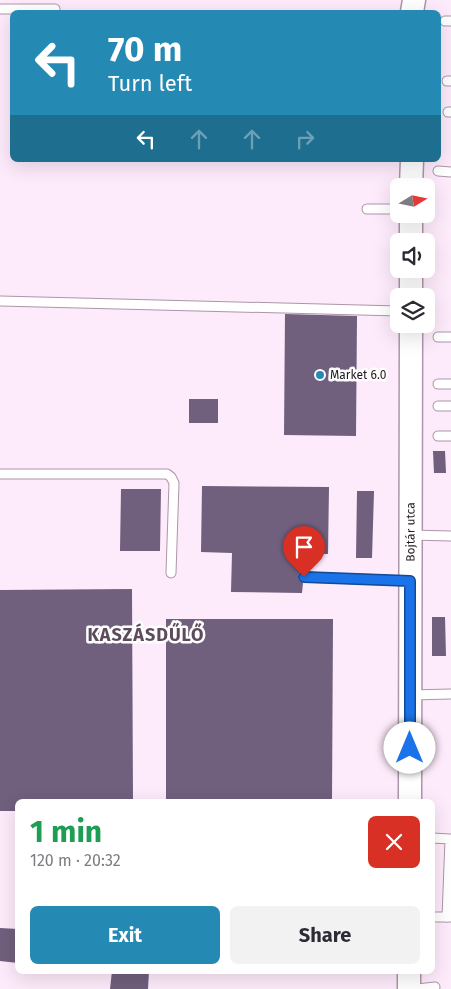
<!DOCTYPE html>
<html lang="en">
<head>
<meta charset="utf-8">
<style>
  :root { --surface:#fff; --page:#f2f2f3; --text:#2b2b33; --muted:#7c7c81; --accent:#258ab3 }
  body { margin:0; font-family:"Fira Sans",sans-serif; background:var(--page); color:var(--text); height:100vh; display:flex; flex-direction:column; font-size:19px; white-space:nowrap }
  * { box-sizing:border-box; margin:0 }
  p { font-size:16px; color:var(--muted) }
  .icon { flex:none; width:28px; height:28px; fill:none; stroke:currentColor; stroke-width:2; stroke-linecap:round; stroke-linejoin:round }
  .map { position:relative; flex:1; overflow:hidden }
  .panel { position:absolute; left:15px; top:799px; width:420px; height:175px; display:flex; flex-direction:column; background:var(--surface); border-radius:8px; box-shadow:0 5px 20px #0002 }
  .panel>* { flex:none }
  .guide { position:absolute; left:10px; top:10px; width:431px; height:152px; border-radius:8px; box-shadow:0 5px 20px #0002; background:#258ab3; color:#fff; overflow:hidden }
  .needle { width:32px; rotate:80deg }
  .controls { position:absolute; left:390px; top:178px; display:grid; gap:10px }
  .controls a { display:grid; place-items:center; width:45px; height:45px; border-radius:8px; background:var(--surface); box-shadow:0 5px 20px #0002; font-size:25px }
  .pin { position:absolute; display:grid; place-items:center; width:42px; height:42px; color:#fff; margin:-51px -21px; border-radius:50% 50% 50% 0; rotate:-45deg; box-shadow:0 0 5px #0007 }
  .pin .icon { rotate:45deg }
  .me { position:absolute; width:55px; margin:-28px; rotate:0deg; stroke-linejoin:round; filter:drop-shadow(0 0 4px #0008) }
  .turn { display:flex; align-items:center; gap:18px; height:105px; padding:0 15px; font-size:22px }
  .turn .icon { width:65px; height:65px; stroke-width:2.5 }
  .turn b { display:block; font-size:35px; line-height:42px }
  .lanes { display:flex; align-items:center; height:48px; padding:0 15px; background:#0003; justify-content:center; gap:25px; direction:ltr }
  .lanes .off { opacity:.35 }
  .round { display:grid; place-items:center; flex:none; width:52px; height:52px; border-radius:8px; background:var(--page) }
  .head { display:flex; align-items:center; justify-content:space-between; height:85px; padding:0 15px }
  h1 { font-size:30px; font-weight:700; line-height:38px; color:#1e9e55 }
  .action { display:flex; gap:10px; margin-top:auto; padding:10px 15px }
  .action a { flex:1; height:58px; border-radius:8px; background:var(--accent); color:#fff; font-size:20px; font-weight:700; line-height:58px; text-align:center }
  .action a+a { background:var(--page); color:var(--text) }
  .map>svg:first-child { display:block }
  .building { fill:#705f7d }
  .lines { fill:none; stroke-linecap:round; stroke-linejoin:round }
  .service-casing { stroke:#ac96a9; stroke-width:11 }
  .tertiary-casing { stroke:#ac96a9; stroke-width:25 }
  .service { stroke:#fff; stroke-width:9 }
  .tertiary { stroke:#fff; stroke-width:22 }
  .route-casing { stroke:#114b97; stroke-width:12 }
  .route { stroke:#1a73e8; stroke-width:9 }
  .poi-dot { fill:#258ab3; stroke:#fefefe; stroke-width:2 }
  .labels { text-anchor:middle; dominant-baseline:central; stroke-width:5; stroke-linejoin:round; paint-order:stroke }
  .poi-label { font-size:12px; fill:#211920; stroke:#fefefe; text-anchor:start }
  .street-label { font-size:12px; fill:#211920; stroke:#fefefe }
  .district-label { font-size:18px; font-weight:bold; letter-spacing:1px; fill:#5d4a5b; stroke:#fefefe }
</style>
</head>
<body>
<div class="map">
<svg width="451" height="989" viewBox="0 0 451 989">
  <rect width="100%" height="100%" fill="#fdeafa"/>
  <g class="building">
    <polygon points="285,314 357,316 356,436 284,435"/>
    <rect x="189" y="399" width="29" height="24"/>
    <polygon points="433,451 445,451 446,473 434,473"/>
    <polygon points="202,486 329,487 328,554 304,554 303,571 299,573 298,577 299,580 303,583 302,593 231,592 232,553 201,552"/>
    <polygon points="121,489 161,489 160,551 120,551"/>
    <polygon points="357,491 374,491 372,558 356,558"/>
    <polygon points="132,589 133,801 18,801 18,811 0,811 0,590"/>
    <polygon points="432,617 445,617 446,656 432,656"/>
    <polygon points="166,619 333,619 332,801 166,801"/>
    <polygon points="0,928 18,929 18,963 0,961"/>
    <polygon points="112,971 149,971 148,989 110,989"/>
  </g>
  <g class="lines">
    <defs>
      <g id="service">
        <polyline points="0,9 55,9"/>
        <polyline points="445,21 451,21"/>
        <polyline points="447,81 451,81"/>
        <polyline points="448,112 451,112"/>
        <polyline points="438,171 451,172"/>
        <polyline points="367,209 399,209"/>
        <polyline points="0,301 399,311"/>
        <polyline points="438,337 451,337"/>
        <polyline points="438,384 451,384"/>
        <polyline points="438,406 451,406"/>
        <polyline points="438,436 451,436"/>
        <polyline points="0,474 167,474 171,477 174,483 171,573"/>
        <polyline points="411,535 451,536"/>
        <polyline points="304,577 410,581"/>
        <polyline points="410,695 451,694"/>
        <polyline points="432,838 450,839 447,917"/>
        <polyline points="432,917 451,917"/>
        <polyline points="417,989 435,987"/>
      </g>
      <g id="tertiary">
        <polyline points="412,12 414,0"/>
        <polyline points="411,186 412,160"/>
        <polyline points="411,241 411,214"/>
        <polyline points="411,296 411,269"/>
        <path id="s1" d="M410,801L411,324"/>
        <polyline points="409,989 409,971"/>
      </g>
    </defs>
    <use href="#service" class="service-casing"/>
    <use href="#tertiary" class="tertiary-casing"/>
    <use href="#service" class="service"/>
    <use href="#tertiary" class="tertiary"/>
  </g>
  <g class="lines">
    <defs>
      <polyline id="route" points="304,577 410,581 410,748"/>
    </defs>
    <use href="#route" class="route-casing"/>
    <use href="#route" class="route"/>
  </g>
  <circle class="poi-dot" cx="320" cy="375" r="5"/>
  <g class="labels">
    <g class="poi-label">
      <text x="330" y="375">Market 6.0</text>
    </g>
    <g class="street-label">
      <text stroke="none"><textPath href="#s1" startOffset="269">Bojtár utca</textPath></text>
    </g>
    <g class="district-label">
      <text x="146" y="635">KASZÁSDŰLŐ</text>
    </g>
  </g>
</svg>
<div class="controls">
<a><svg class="needle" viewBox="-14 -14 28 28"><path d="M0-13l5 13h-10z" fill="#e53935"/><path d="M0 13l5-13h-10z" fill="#7c7c81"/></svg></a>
<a><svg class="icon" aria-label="sound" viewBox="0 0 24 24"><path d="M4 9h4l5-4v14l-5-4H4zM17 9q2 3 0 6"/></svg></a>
<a><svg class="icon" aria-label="layers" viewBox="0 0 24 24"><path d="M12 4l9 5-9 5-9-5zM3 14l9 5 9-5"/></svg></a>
</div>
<div class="pin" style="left:304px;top:577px;background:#d93025"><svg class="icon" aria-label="arrive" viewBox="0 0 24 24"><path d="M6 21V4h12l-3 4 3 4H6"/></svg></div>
<svg class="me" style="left:410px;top:748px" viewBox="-20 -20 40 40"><circle r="19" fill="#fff"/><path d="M0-13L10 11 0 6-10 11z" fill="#1a73e8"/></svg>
<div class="guide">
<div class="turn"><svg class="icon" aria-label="left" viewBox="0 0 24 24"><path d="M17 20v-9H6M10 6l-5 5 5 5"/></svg><div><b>70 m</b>Turn left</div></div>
<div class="lanes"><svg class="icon" aria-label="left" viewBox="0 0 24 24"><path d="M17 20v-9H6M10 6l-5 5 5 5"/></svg><svg class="icon off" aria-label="ahead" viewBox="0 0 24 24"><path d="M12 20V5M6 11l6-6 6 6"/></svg><svg class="icon off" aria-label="ahead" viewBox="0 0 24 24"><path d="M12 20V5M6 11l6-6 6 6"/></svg><svg class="icon off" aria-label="right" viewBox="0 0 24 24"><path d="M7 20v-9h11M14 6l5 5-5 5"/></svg></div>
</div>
<section class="panel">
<div class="head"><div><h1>1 min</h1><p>120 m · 20:32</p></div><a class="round" style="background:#d93025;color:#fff"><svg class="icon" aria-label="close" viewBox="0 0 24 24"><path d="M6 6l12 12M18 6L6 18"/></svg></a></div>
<div class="action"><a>Exit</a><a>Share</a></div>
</section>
</div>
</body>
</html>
